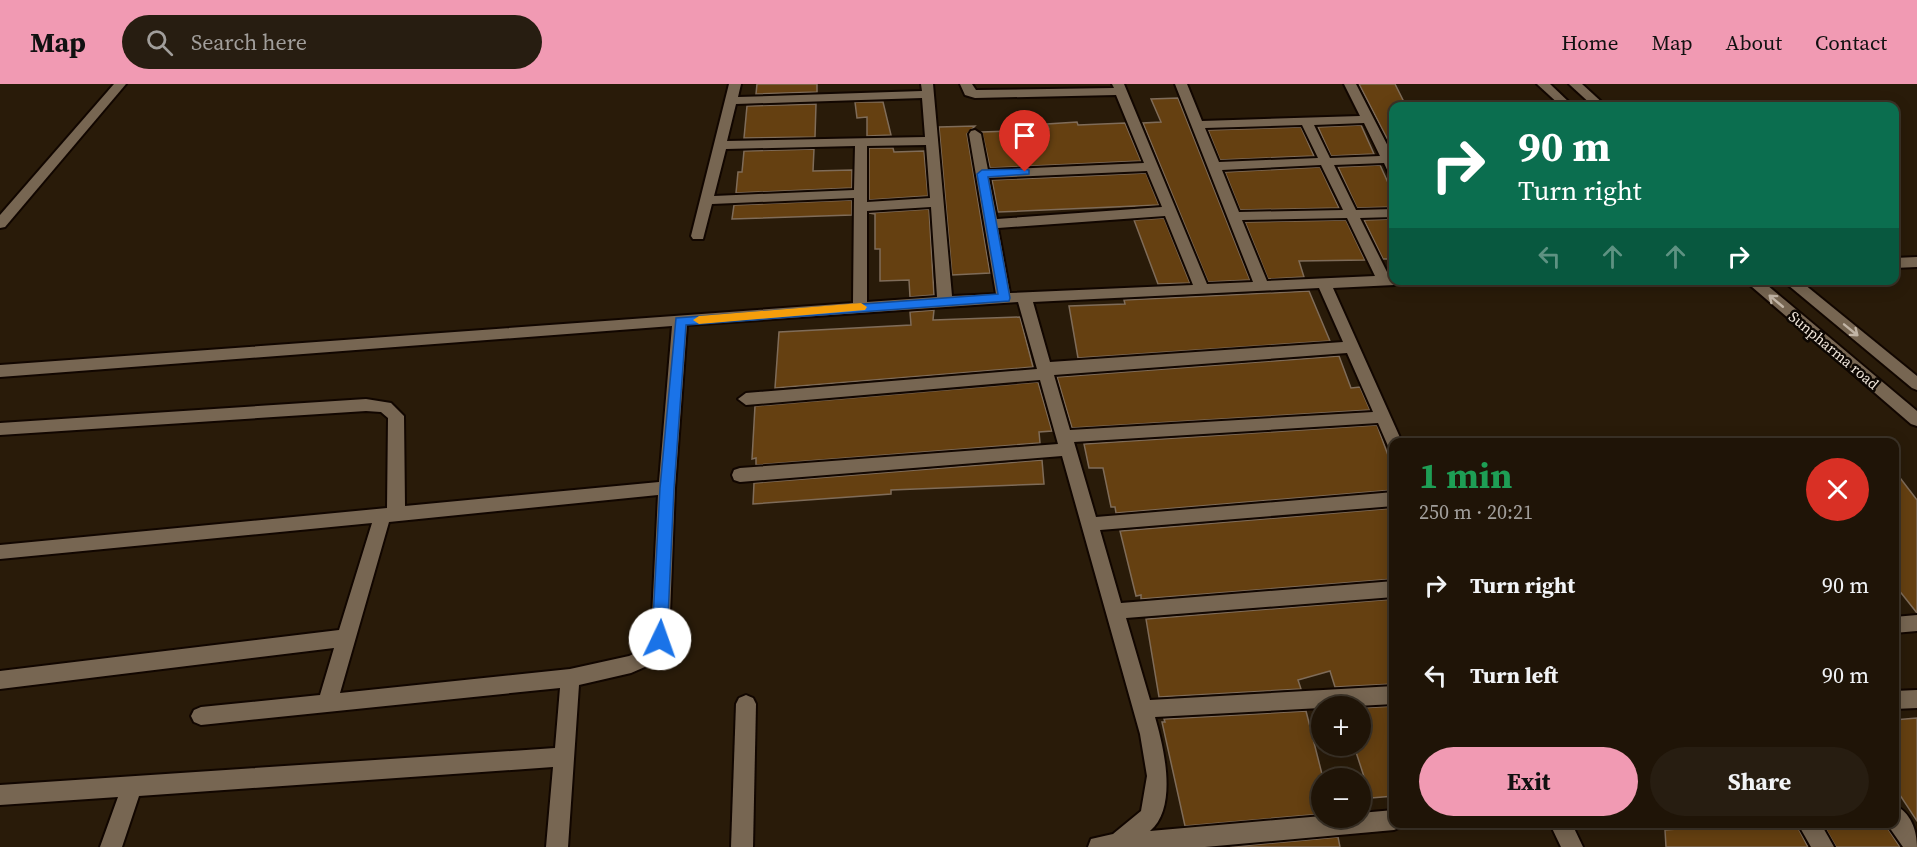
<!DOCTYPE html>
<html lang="en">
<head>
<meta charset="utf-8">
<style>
  :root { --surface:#1f1407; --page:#271d11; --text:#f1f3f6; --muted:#a19e9b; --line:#3c3328; --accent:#f19ab3 }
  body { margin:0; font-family:"Source Serif 4",serif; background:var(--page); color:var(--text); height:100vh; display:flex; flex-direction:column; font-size:22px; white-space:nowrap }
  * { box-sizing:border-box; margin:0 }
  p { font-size:20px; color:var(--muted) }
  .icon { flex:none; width:33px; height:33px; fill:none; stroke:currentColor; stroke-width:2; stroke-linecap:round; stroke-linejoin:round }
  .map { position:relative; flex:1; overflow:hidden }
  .drawer { position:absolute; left:1389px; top:354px; width:510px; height:390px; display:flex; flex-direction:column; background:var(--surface); border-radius:12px; box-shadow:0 3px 15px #0003,0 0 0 2px var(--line) }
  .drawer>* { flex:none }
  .banner { position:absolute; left:1389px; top:18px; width:510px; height:183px; border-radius:12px; box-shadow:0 3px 15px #0003,0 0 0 2px var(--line); background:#0b6e4f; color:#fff; overflow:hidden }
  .fabs { position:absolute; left:1311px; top:612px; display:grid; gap:12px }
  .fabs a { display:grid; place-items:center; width:60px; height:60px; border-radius:50%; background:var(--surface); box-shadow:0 3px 15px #0003,0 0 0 2px var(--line); font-size:30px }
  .pin { position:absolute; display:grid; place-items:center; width:51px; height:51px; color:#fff; margin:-62px -26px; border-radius:50% 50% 50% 0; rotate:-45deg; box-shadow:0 0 6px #0007 }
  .pin .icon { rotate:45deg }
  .me { position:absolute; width:66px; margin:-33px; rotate:3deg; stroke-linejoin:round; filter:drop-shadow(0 0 4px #0008) }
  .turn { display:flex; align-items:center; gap:21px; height:126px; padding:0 30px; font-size:27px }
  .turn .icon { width:78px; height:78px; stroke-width:2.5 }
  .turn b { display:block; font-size:42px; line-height:51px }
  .lanes { display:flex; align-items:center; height:57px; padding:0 30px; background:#0003; justify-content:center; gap:30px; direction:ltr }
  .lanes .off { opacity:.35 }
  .round { display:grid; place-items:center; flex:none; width:63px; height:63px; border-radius:32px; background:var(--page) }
  .overview { display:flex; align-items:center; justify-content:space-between; height:102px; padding:0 30px }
  h1 { font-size:36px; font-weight:700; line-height:45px; color:#1e9e55 }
  .primary-button { display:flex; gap:12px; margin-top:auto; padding:12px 30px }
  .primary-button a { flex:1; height:69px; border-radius:36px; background:var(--accent); color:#111; font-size:24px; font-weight:700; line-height:69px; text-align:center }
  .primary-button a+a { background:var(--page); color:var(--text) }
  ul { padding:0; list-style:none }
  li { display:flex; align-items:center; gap:18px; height:90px; padding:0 30px }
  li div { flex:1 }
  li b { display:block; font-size:22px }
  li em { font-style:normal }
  header { display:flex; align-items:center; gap:36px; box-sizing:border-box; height:84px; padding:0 30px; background:var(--accent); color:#111 }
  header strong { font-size:28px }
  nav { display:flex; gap:33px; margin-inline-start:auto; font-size:21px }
  .search { width:420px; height:54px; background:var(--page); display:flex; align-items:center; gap:15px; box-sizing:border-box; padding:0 21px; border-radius:33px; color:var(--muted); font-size:22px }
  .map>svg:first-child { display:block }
  .building { fill:#654011; stroke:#7f6c59; stroke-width:1.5 }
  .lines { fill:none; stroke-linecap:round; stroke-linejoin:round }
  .minor-casing { stroke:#110600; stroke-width:4 }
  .tertiary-casing { stroke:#110600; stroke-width:4 }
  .minor { fill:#776652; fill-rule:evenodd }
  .tertiary { fill:#776652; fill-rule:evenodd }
  .oneway { stroke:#c1b4a5 }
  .route { fill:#1a73e8; stroke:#114b97; stroke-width:1.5 }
  .slow { fill:#f59e0b }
  .labels { text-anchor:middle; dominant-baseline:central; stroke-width:5; stroke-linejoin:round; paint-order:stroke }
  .street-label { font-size:15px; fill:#f2e8dd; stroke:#0d0702 }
</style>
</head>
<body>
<header>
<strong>Map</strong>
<div class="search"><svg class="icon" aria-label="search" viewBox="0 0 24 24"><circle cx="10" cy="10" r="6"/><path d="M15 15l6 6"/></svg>Search here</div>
<nav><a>Home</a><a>Map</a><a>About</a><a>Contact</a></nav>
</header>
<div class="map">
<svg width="1917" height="763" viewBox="0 0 1917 763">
  <rect width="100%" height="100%" fill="#291b09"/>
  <g class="building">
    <polygon points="757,0 817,0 817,8 756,10"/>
    <polygon points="1359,0 1395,0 1406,22 1394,22 1394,68"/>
    <polygon points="1178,14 1250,196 1208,198 1143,39 1161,38 1151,15"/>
    <polygon points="855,18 883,18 891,51 867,52 867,33 857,34"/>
    <polygon points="816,20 815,53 744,54 747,22"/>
    <polygon points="1077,38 1078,41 1125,39 1141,77 990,84 982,48 1041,46 1049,45 1047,40"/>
    <polygon points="1361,41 1374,70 1331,72 1318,43"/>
    <polygon points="975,42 967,50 990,189 952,191 939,43"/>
    <polygon points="1301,43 1314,72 1220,76 1208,46"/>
    <polygon points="869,64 893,64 894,68 924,67 928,112 869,116"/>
    <polygon points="814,65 813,87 852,86 852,104 736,109 738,88 742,88 744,67"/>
    <polygon points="1380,81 1394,112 1394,123 1357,124 1338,83"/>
    <polygon points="1320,83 1339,124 1240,126 1225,88"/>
    <polygon points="1146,89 1159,121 998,128 992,96"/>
    <polygon points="852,116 852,131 732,135 734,121"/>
    <polygon points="929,125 934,211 910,213 909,196 880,197 880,165 875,165 875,130 869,129"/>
    <polygon points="1164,134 1190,199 1158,200 1134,136"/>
    <polygon points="1394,135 1394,175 1383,175 1364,136"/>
    <polygon points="1346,136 1365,176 1299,177 1304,193 1268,195 1245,138"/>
    <polygon points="1309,207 1330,257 1078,274 1069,222 1125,220 1124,216"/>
    <polygon points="934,226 933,236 1020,233 1033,283 775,304 779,248 911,241 910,228"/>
    <polygon points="1339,272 1351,304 1360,303 1370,326 1072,344 1057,293"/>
    <polygon points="1038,298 1052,347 1039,348 1040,359 756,381 756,374 752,375 755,322"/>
    <polygon points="1377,341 1389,374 1394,374 1394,406 1116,429 1115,423 1111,423 1103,384 1089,384 1084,360"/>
    <polygon points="1042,376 1044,400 891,406 891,410 753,420 754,399"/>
    <polygon points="1894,386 1917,416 1917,529 1894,500"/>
    <polygon points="1394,424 1394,495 1141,515 1141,511 1136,512 1120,447"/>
    <polygon points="1394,515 1394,600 1335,603 1330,587 1298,596 1301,605 1159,613 1146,535"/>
    <polygon points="1394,622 1394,712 1371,714 1354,662 1360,662 1360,624"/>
    <polygon points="1306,627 1323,694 1322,730 1185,742 1162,638 1165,638 1164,635"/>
    <polygon points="1917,634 1917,737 1894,702 1894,636"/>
    <polygon points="1740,740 1796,740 1808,763 1666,763 1665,746"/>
    <polygon points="1823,740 1885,740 1900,763 1836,763"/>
    <polygon points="1338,753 1340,763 1230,763"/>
  </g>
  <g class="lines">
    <defs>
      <g id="minor">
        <polygon points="114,0 126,0 5,143 0,144 0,131"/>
        <path d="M729,0H741L738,13L922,7L921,0H933L952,212L996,210L969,50L971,47L975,46L981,50L988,86L1144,79L1116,11L975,14L965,11L960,0H972L976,6L1114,4L1112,0H1124L1207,200L1253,198L1175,0H1187L1202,37L1360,32L1344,0H1356L1394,74V91L1389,90L1384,79L1334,81L1356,126L1394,125V133L1360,134L1389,192L1394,191V196H1401L1394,201L1333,204L1402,358H1394V364L1388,362L1378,339L1074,358L1096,433L1394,408V422L1100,446L1121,519L1394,497V513L1126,534L1150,616L1394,602V620L1155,633C1164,664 1178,723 1150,747L1322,732L1360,734V729L1394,726V740H1403L1401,743L1394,746L1205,763H1088L1091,755L1113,750L1141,727L1147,692L1140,650L1062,372L740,398L734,396L732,391L734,386L740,384L1058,360L1040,296L746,321L738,315L746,309L1037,285L1018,218L687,241L675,404L669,555L654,579L631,589L579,601L568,763H546L553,683L139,712L122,763H100L118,713L0,721V701L555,664L560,604L201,641L194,638L191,632L194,626L201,623L320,611L334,564L0,605V587L339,546L372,439L0,475V461L387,424L388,334L381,328L366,327L0,351V339L366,315L391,319L404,332L405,422L659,398L672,242L0,293V281L853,219L854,114L712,120L703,155H693L691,152ZM922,14L925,53L727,57L736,20ZM1364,39L1380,72L1330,74L1314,41ZM1302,41L1318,74L1219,78L1205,44ZM926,61L930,114L867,118V62ZM855,62L854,106L714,112L726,65ZM1321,81L1343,126L1239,128L1222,86ZM1147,87L1162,123L997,135L989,94ZM931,123L937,213L867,218V127ZM1165,132L1193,201L1010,209L998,144ZM1347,134L1375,192L1267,197L1242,136ZM1319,204L1343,258L1050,278L1033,218ZM1347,269L1373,328L1070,346L1054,291ZM658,411L651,553L640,567L629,572L570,585L340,609L389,438Z"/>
        <polygon points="1917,173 1917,183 1894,184 1894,174"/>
        <polygon points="1917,531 1917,547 1894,549 1894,533"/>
        <polygon points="1917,606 1917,624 1894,625 1894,607"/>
        <polygon points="746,611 753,614 756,620 753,763 731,763 736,620 739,614"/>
        <path d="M1894,721C1911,728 1917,747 1917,763H1903L1887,740H1894Z"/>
        <polygon points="1550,740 1572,740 1583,763 1561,763"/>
        <polygon points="1798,740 1821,740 1834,763 1811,763"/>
      </g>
      <g id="tertiary">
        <polygon points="1537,0 1550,0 1573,22 1561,22"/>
        <polygon points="1569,0 1582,0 1606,22 1593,22"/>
        <polygon points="1744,196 1761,196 1917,327 1917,342 1911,340"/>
        <polygon points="1782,196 1799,196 1917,292 1917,306 1912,304"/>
      </g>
    </defs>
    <use href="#minor" class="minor-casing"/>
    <use href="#tertiary" class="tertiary-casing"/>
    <use href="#minor" class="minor"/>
    <use href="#tertiary" class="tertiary"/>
  </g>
  <defs><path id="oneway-shaft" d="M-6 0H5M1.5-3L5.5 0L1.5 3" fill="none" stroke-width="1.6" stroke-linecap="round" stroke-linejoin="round" transform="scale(1.5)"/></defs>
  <g class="oneway">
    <use href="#oneway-shaft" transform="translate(1776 217) rotate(-140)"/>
    <use href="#oneway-shaft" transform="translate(1851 246) rotate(39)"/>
  </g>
  <polygon class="route" points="1025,85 1029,86 1029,90 988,93 1010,214 1009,217 686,241 674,404 667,555 665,560 660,562 654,560 652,555 660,404 676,234 998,210 977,90 982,86"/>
  <polygon class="slow" points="861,219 867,223 865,226 699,240 693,236 699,232"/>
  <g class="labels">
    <g class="street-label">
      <text transform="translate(1834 266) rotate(40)">Sunpharma road</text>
    </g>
  </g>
</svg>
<div class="fabs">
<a>+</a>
<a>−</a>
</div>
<div class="pin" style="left:1025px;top:88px;background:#d93025"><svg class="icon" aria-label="arrive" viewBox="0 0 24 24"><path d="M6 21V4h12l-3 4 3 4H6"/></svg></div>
<svg class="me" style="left:660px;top:555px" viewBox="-20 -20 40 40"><circle r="19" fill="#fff"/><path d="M0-13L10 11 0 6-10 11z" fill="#1a73e8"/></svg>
<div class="banner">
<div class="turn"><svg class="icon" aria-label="right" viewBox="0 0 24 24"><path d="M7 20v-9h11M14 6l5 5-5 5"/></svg><div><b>90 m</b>Turn right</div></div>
<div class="lanes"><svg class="icon off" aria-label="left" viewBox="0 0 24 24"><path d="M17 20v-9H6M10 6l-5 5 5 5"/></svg><svg class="icon off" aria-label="ahead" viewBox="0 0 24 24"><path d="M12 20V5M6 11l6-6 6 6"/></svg><svg class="icon off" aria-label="ahead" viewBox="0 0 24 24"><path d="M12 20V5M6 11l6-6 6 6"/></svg><svg class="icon" aria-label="right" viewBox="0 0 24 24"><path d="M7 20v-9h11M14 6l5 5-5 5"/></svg></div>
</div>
<section class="drawer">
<div class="overview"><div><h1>1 min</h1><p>250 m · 20:21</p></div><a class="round" style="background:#d93025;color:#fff"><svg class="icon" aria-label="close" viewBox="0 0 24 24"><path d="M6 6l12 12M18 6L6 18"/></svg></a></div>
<ul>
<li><svg class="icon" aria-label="right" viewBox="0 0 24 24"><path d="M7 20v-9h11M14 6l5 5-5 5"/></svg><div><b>Turn right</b></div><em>90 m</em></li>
<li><svg class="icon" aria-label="left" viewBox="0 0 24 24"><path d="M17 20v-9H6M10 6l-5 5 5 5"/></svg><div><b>Turn left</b></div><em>90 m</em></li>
</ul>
<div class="primary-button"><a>Exit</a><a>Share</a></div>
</section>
</div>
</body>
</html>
